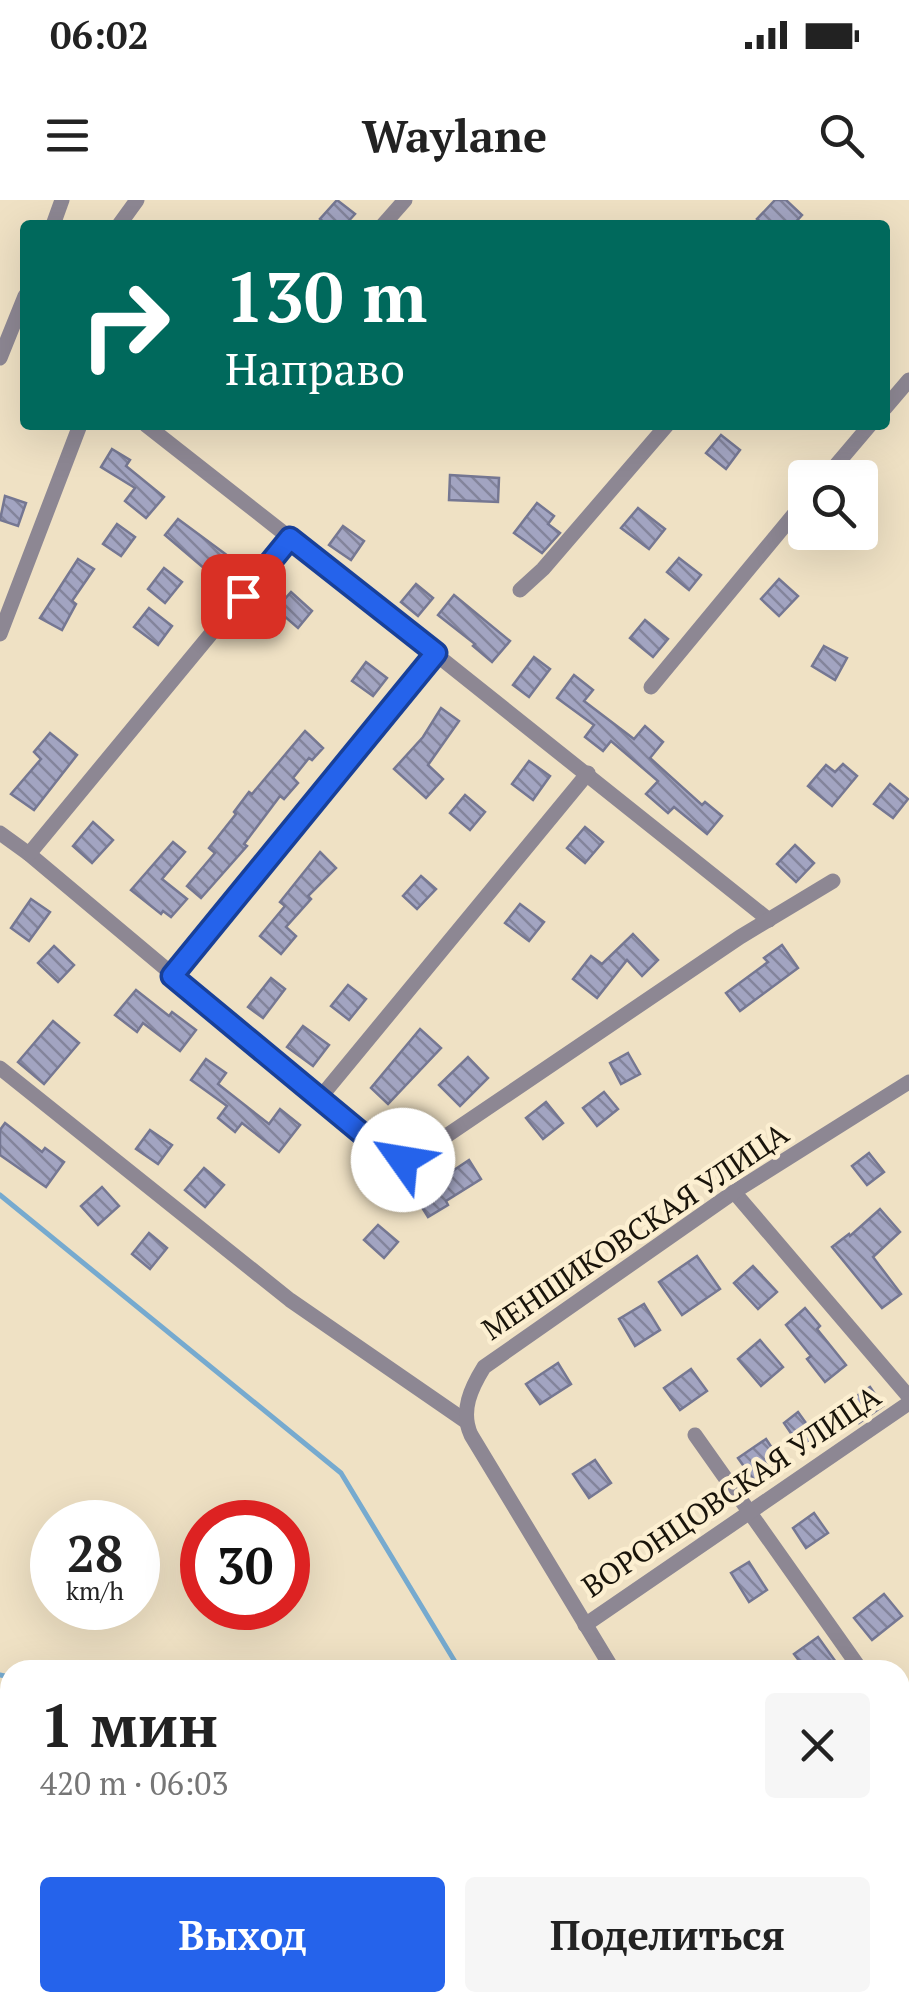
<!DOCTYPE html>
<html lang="ru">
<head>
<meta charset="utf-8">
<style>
  :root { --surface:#fff; --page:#f6f6f6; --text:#222; --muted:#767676; --accent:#2563eb }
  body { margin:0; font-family:"PT Serif",serif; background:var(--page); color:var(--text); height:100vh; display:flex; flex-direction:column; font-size:38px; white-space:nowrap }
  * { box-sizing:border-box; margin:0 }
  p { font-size:32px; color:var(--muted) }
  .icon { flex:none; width:55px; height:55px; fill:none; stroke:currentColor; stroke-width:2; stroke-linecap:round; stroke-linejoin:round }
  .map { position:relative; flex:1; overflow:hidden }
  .drawer { position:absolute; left:0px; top:1460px; width:910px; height:352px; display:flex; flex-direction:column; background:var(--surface); border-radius:30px 30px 0 0; box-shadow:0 10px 40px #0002 }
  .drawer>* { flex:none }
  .top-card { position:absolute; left:20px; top:20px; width:870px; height:210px; border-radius:10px; box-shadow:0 10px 40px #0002; background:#00695c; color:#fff; overflow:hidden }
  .fabs { position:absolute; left:788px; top:260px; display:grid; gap:20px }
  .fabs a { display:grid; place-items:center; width:90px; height:90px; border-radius:10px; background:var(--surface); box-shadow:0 10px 40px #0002; font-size:50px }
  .speed { position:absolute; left:30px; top:1300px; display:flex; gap:20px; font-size:50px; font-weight:700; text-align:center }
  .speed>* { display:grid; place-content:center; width:130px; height:130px; border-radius:50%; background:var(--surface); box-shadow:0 10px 40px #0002; line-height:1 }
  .speed small { font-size:25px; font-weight:400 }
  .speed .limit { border:15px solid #d22; background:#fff; color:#111 }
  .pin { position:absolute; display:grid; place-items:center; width:85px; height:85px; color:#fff; margin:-42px; border-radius:20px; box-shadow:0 5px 15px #0006 }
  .me { position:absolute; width:110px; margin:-55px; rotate:302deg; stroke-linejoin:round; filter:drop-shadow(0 0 8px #0008) }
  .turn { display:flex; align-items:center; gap:35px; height:210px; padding:0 40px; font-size:45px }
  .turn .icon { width:130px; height:130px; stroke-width:2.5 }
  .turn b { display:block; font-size:70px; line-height:85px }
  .round { display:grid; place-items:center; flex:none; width:105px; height:105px; border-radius:10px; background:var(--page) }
  .head { display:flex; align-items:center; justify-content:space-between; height:170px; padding:0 40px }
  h1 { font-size:60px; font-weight:700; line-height:75px }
  .primary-button { display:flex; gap:20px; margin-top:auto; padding:20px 40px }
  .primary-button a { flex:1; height:115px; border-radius:10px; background:var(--accent); color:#fff; font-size:40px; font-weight:700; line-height:115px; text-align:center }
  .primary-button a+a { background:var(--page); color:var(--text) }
  .status { display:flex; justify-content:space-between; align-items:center; height:70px; padding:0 50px; background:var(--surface); direction:ltr }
  .status svg { height:28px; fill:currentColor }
  header { display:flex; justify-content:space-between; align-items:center; height:130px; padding:0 40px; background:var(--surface); font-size:45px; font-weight:700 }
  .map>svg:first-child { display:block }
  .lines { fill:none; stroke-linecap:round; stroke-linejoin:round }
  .stream { stroke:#76aacf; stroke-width:5 }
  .building { fill:url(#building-back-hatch); stroke:#757792; stroke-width:2.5 }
  .minor { stroke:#8d8793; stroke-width:15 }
  .route-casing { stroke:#184099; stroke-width:25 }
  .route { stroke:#2563eb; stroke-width:18 }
  .labels { text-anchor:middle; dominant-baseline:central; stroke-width:9; stroke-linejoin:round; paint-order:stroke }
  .street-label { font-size:30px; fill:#19140a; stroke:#fcefd1 }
</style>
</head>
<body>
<div class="status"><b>06:02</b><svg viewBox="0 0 49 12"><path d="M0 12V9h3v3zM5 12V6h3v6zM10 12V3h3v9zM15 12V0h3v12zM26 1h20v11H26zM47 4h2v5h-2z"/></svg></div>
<header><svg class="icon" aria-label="menu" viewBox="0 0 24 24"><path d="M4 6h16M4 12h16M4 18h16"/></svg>Waylane<svg class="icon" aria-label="search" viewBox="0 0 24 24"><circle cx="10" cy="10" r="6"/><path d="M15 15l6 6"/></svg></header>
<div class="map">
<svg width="909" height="1812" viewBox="0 0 909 1812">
  <defs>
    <pattern id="building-back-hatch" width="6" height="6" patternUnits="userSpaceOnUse" patternTransform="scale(2.5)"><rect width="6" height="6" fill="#a2a4c1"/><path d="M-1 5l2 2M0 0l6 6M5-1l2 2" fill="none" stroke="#83849b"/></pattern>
  </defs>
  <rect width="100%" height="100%" fill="#efe1c4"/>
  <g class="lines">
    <g class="stream">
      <polyline points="0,995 341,1273 460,1470"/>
      <polyline points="0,1475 10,1477"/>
      <polyline points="663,1802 669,1812"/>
    </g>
  </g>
  <g class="building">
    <polygon points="337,0 355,14 345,25 327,25 320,19"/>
    <polygon points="775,0 786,0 802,15 793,25 764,25 757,19"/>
    <polygon points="721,235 740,250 726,269 706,253"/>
    <polygon points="112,249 130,260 126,266 164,297 146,318 125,301 135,288 101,267"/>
    <polygon points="450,275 499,278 498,302 449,300"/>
    <polygon points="5,296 26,303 18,326 0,320"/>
    <polygon points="537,303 554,316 548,324 560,333 542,353 514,333"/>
    <polygon points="638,308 665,329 649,349 621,328"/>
    <polygon points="178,319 228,356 212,375 165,335"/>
    <polygon points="117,324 135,337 121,356 103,344"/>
    <polygon points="343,326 364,341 351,360 329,345"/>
    <polygon points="679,358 701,375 689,390 667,372"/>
    <polygon points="78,359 94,369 72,401 76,404 62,430 40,418"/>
    <polygon points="164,368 182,382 165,403 148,389"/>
    <polygon points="779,379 798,396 779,416 761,399"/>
    <polygon points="416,384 433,398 418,416 401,402"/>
    <polygon points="291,392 312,411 298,428 276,409"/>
    <polygon points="454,395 510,441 492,462 473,446 475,444 438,415"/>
    <polygon points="149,408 172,426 158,445 134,427"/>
    <polygon points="645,420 668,439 653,457 630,438"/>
    <polygon points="824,446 847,458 835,480 812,466"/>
    <polygon points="534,457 550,469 529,497 513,485"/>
    <polygon points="366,462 387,478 373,496 352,481"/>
    <polygon points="574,475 593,490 584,501 634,539 645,526 663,542 650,558 702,605 705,602 722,616 707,634 674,607 668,613 646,594 658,581 611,541 603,551 585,537 594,525 557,498"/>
    <polygon points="441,508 459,521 428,565 443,579 426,598 394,569 423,537"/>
    <polygon points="305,531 323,548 312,560 309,558 293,578 298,583 284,599 280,596 244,644 247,646 201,698 187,686 215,653 209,648 236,614 234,612 249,592 252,594"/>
    <polygon points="50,533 77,555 34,610 11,594 41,559 34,552"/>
    <polygon points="529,561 550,576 533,600 512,584"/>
    <polygon points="843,564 857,576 832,606 808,586 826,565 835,572"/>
    <polygon points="890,584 908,599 893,618 874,604"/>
    <polygon points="465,595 485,612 470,630 450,613"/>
    <polygon points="93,622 113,640 92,663 73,646"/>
    <polygon points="585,627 603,642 585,663 567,648"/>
    <polygon points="173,642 185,652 162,679 187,699 171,717 163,711 161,714 131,690"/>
    <polygon points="795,645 814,663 796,682 777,664"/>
    <polygon points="320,652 336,668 308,696 311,699 286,727 296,736 281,754 260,736 285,706 280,702"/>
    <polygon points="421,676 436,689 417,709 403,696"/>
    <polygon points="31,699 50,712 29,741 11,728"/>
    <polygon points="520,704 544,722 529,741 505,723"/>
    <polygon points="633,734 658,760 642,776 627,760 597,798 573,779 591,756 602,764"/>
    <polygon points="782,745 798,768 740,811 726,793 768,762 764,758"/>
    <polygon points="54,746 74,765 58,782 38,763"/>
    <polygon points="271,778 285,789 263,818 248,807"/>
    <polygon points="348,785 366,799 349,820 331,806"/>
    <polygon points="136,790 169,816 172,812 196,830 180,851 143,823 137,832 115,815"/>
    <polygon points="53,821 79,843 44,884 18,862"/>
    <polygon points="303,826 329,845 313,866 287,847"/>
    <polygon points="420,829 441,848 388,904 371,888"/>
    <polygon points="628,853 640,874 621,884 610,863"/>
    <polygon points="468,857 488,878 460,906 439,885"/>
    <polygon points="206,859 226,873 218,884 269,924 280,909 300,925 279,952 242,923 235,932 218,918 227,906 191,880"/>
    <polygon points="604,892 618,909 597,926 583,908"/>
    <polygon points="546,902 563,923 543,939 526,918"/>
    <polygon points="5,923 42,952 45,948 64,962 46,987 0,955 0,930"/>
    <polygon points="150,930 172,945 158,964 136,949"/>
    <polygon points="869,953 884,972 867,985 852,966"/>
    <polygon points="469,960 481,979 446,1001 448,1005 428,1017 415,996"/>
    <polygon points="204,968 224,985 205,1007 185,990"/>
    <polygon points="102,987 119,1006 98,1025 81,1006"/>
    <polygon points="880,1009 900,1032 873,1057 901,1094 882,1108 832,1047 849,1034 850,1036"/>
    <polygon points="378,1025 398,1042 384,1058 364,1040"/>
    <polygon points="149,1033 167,1048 150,1069 132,1054"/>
    <polygon points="697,1056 720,1089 682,1115 659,1082"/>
    <polygon points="753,1066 777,1092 758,1109 734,1083"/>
    <polygon points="644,1104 660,1130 635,1146 619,1119"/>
    <polygon points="805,1108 820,1126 817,1129 846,1165 825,1182 807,1159 811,1156 786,1125"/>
    <polygon points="760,1140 783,1167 761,1186 738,1159"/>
    <polygon points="558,1163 571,1184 540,1204 526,1184"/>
    <polygon points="691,1169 707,1191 680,1210 664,1188"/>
    <polygon points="870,1187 883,1206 859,1223 846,1203"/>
    <polygon points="798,1212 816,1237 801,1248 784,1223"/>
    <polygon points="766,1239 782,1263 755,1282 738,1258"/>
    <polygon points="595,1260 611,1283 589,1298 573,1274"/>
    <polygon points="814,1313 828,1333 806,1348 793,1328"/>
    <polygon points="749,1362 767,1390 749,1402 731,1373"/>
    <polygon points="884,1394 902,1416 872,1440 854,1418"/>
    <polygon points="818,1437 838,1465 831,1470 806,1470 794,1454"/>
  </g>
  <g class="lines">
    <g class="minor">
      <polyline points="53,25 62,0"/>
      <polyline points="119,25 137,0"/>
      <polyline points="383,25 405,0"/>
      <polyline points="0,158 25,96"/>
      <polyline points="885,208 909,180"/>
      <polyline points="825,278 870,225"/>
      <polyline points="290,338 769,720"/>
      <polyline points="520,390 543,369 667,225"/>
      <polyline points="0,434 80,225"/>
      <polyline points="651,487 805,301"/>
      <polyline points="0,633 29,654 389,956 403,959 421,953 740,737 833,681"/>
      <polyline points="29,654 290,338 146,225"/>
      <polyline points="172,776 437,453"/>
      <polyline points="0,868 290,1100 464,1220"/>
      <polyline points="319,899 588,573"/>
      <polyline points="734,992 909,1197"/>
      <polyline points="695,1235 861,1470"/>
      <polyline points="585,1425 909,1203"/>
      <path d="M613,1470L471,1235C460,1211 471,1188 484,1167L734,992L909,882"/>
      <polyline points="900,1505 909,1499"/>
      <polyline points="900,1525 909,1538"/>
      <polyline points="900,1786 909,1790"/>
    </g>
  </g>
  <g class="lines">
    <defs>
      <polyline id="route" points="243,396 290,338 436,453 172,776 389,956 403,960"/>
    </defs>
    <use href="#route" class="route-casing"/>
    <use href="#route" class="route"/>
  </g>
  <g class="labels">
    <g class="street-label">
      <text transform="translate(635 1031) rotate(-34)">МЕНШИКОВСКАЯ УЛИЦА</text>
      <text transform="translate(731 1291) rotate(-34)">ВОРОНЦОВСКАЯ УЛИЦА</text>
    </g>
  </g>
</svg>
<div class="fabs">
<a><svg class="icon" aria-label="search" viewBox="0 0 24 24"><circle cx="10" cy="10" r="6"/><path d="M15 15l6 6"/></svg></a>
</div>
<div class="speed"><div>28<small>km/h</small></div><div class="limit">30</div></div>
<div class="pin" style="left:243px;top:396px;background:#d93025"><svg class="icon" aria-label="arrive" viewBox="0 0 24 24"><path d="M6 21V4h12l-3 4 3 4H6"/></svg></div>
<svg class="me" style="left:403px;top:960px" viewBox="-20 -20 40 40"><circle r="19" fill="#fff"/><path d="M0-13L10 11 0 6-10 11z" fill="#2563eb"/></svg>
<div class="top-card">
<div class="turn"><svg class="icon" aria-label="right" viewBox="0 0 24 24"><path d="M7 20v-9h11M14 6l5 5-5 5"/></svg><div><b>130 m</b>Направо</div></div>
</div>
<section class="drawer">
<div class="head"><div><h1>1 мин</h1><p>420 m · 06:03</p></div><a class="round"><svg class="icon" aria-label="close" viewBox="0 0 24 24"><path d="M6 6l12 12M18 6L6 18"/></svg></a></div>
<div class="primary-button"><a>Выход</a><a>Поделиться</a></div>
</section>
</div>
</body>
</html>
